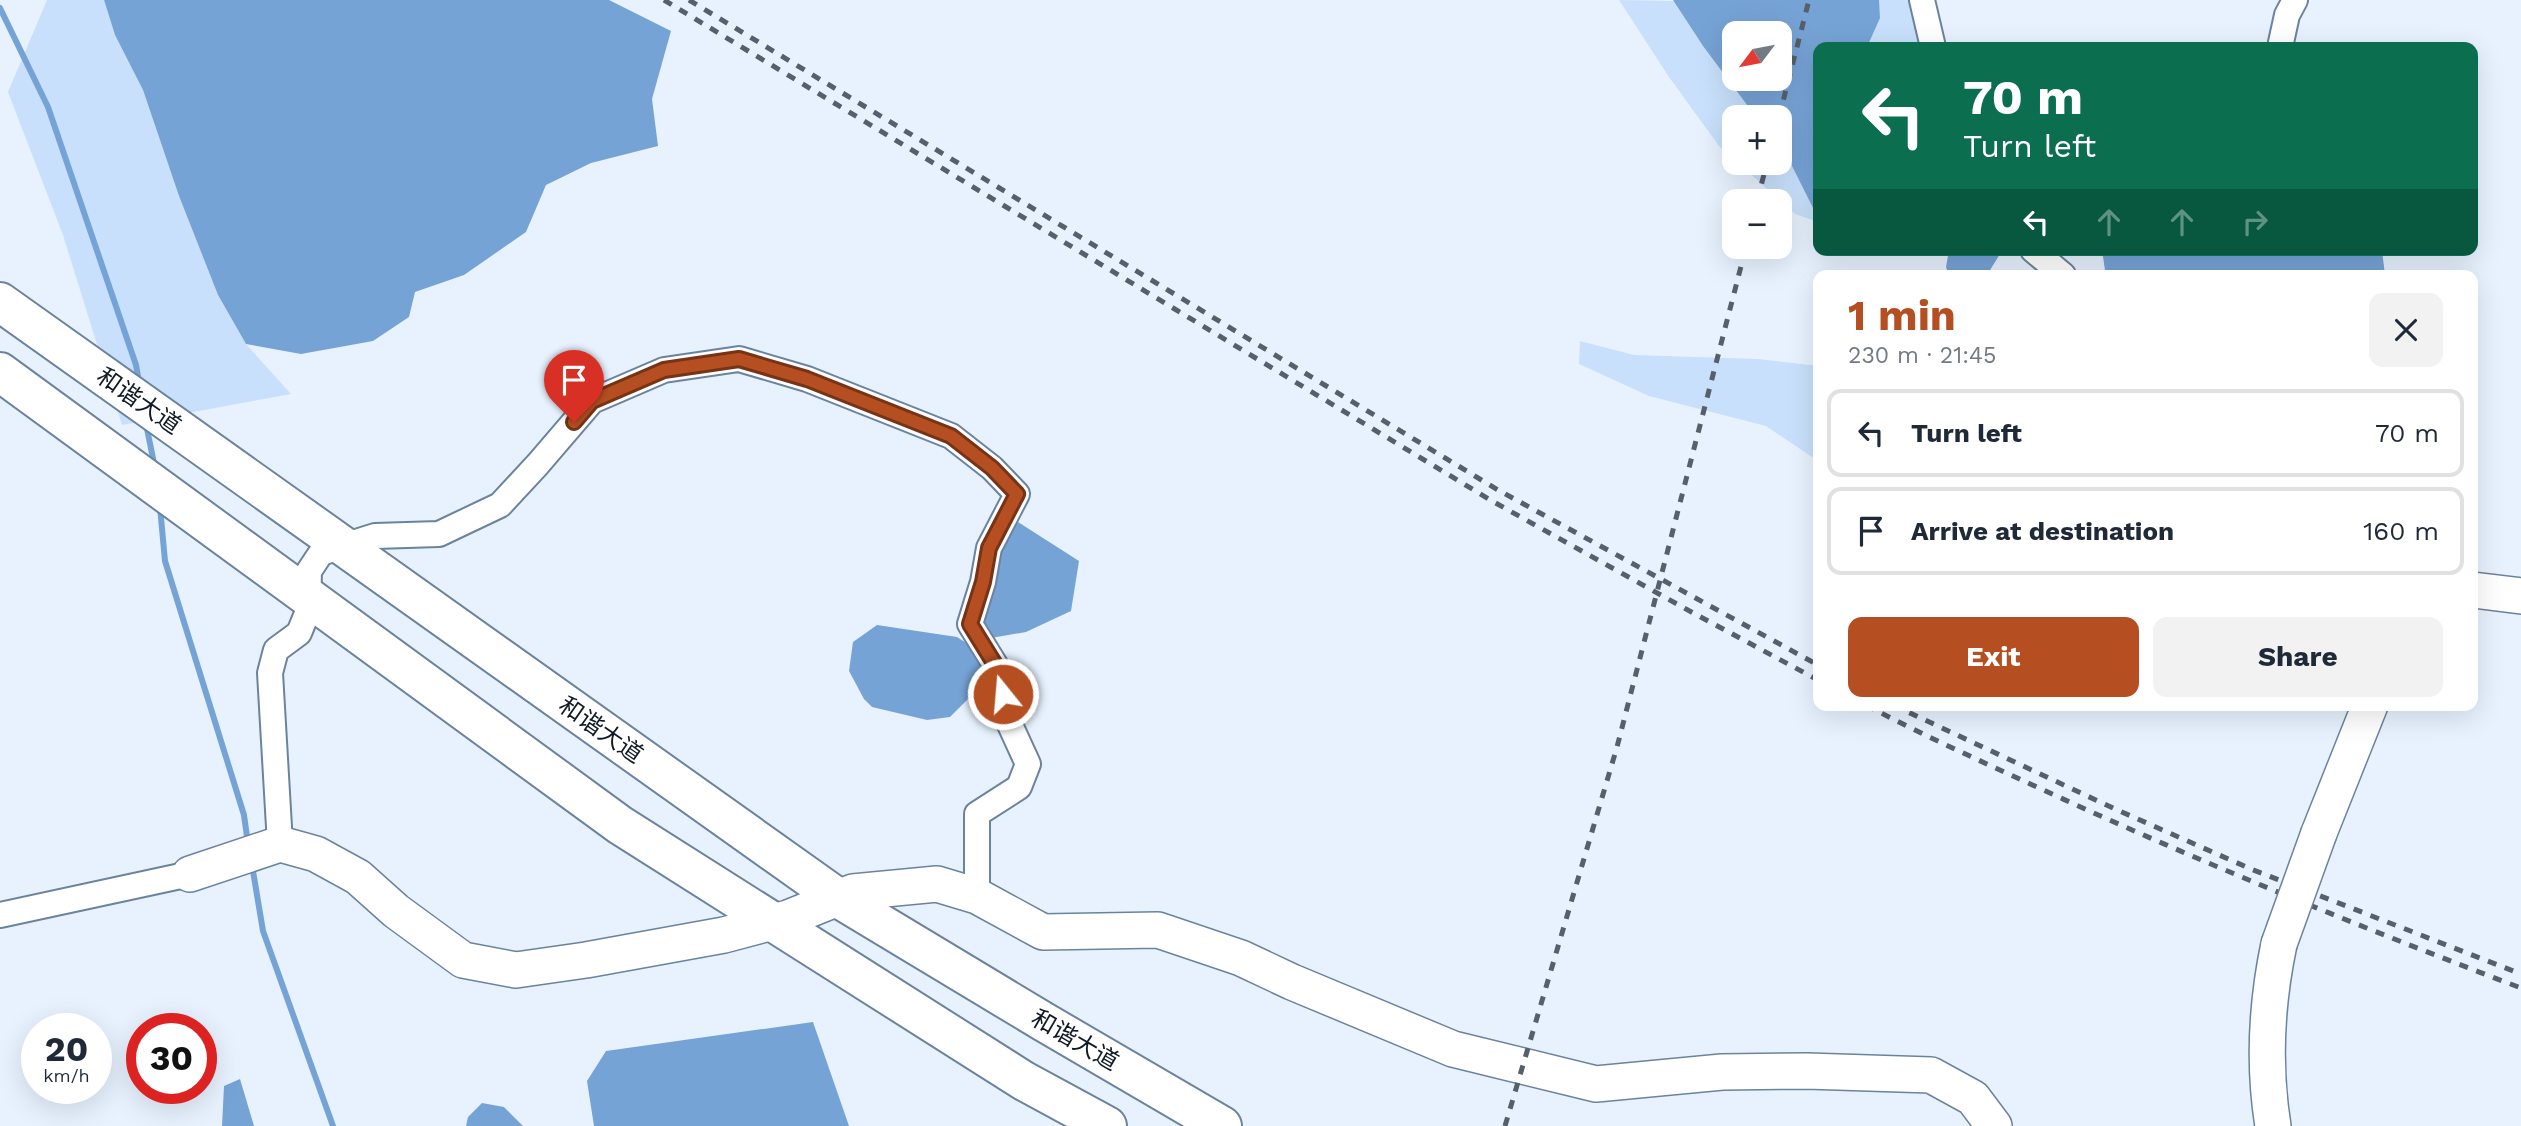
<!DOCTYPE html>
<html lang="en">
<head>
<meta charset="utf-8">
<style>
  :root { --surface:#fff; --page:#f2f2f3; --text:#1f2937; --muted:#747a83; --line:#e0e1e3; --accent:#b54f21 }
  body { margin:0; font-family:"Work Sans","Noto Sans SC",sans-serif; background:var(--page); color:var(--text); height:100vh; display:flex; flex-direction:column; font-size:26px; white-space:nowrap }
  * { box-sizing:border-box; margin:0 }
  p { font-size:23px; color:var(--muted) }
  .icon { flex:none; width:38px; height:38px; fill:none; stroke:currentColor; stroke-width:2; stroke-linecap:round; stroke-linejoin:round }
  .map { position:relative; flex:1; overflow:hidden }
  .side { position:absolute; left:1813px; top:270px; width:665px; height:441px; display:flex; flex-direction:column; background:var(--surface); border-radius:14px; box-shadow:0 7px 28px #0002 }
  .side>* { flex:none }
  .banner { position:absolute; left:1813px; top:42px; width:665px; height:214px; border-radius:14px; box-shadow:0 7px 28px #0002; background:#0b6e4f; color:#fff; overflow:hidden }
  .needle { width:46px; rotate:238deg }
  .buttons { position:absolute; left:1722px; top:21px; display:grid; gap:14px }
  .buttons a { display:grid; place-items:center; width:70px; height:70px; border-radius:14px; background:var(--surface); box-shadow:0 7px 28px #0002; font-size:35px }
  .speed { position:absolute; left:21px; top:1013px; display:flex; gap:14px; font-size:35px; font-weight:700; text-align:center }
  .speed>* { display:grid; place-content:center; width:91px; height:91px; border-radius:50%; background:var(--surface); box-shadow:0 7px 28px #0002; line-height:1 }
  .speed small { font-size:18px; font-weight:400 }
  .speed .limit { border:10px solid #d22; background:#fff; color:#111 }
  .pin { position:absolute; display:grid; place-items:center; width:60px; height:60px; color:#fff; margin:-72px -30px; border-radius:50% 50% 50% 0; rotate:-45deg; box-shadow:0 0 7px #0007 }
  .pin .icon { rotate:45deg }
  .me { position:absolute; width:77px; margin:-38px; rotate:343deg; stroke-linejoin:round; filter:drop-shadow(0 0 5px #0008) }
  .turn { display:flex; align-items:center; gap:24px; height:147px; padding:0 35px; font-size:32px }
  .turn .icon { width:91px; height:91px; stroke-width:2.5 }
  .turn b { display:block; font-size:49px; line-height:60px }
  .lanes { display:flex; align-items:center; height:66px; padding:0 35px; background:#0003; justify-content:center; gap:35px; direction:ltr }
  .lanes .off { opacity:.35 }
  .round { display:grid; place-items:center; flex:none; width:74px; height:74px; border-radius:14px; background:var(--page) }
  .summary { display:flex; align-items:center; justify-content:space-between; height:119px; padding:0 35px }
  h1 { font-size:42px; font-weight:700; line-height:52px; color:var(--accent) }
  .button { display:flex; gap:14px; margin-top:auto; padding:14px 35px }
  .button a { flex:1; height:80px; border-radius:14px; background:var(--accent); color:#fff; font-size:28px; font-weight:700; line-height:80px; text-align:center }
  .button a+a { background:var(--page); color:var(--text) }
  ul { padding:0; list-style:none }
  li { display:flex; align-items:center; gap:21px; height:88px; margin:0 14px 10px; padding:0 21px; border:4px solid var(--line); border-radius:14px }
  li div { flex:1 }
  li b { display:block; font-size:26px }
  li em { font-style:normal }
  .map>svg:first-child { display:block }
  .green { fill:#c8e0fb }
  .water { fill:#76a3d6; fill-rule:evenodd }
  .lines { fill:none; stroke-linecap:round; stroke-linejoin:round }
  .stream { stroke:#76a3d6; stroke-width:6 }
  .street-casing { stroke:#6b839e; stroke-width:28 }
  .secondary-casing { stroke:#6b839e; stroke-width:38 }
  .highway-casing { stroke:#6b839e; stroke-width:42 }
  .street { stroke:#fff; stroke-width:24 }
  .secondary { stroke:#fff; stroke-width:35 }
  .highway { stroke:#fff; stroke-width:38 }
  .rail { stroke:#56606b; stroke-width:5; stroke-dasharray:9 9; stroke-linecap:butt }
  .secondary-bridge-casing { stroke:#6b839e; stroke-width:38; stroke-linecap:butt }
  .secondary-bridge { stroke:#fff; stroke-width:35 }
  .route-casing { stroke:#763315; stroke-width:18 }
  .route { stroke:#b54f21; stroke-width:12 }
  .labels { text-anchor:middle; dominant-baseline:central; stroke-width:6; stroke-linejoin:round; paint-order:stroke }
  .street-label { font-size:24px; fill:#101924; stroke:#fff }
</style>
</head>
<body>
<div class="map">
<svg width="2521" height="1126" viewBox="0 0 2521 1126">
  <rect width="100%" height="100%" fill="#e7f2fe"/>
  <g class="green">
    <polygon points="47,0 104,0 115,35 143,90 179,196 218,295 246,344 291,394 122,425 63,235 8,92"/>
    <polygon points="1619,0 1674,1 1703,46 1756,117 1734,117 1734,160 1719,146 1669,77"/>
    <polygon points="1879,0 1911,0 1924,47 1867,47 1879,18"/>
    <polygon points="1780,147 1787,156 1818,218 1818,222 1795,214 1738,163 1780,163"/>
    <polygon points="1580,341 1634,355 1758,359 1818,366 1818,461 1766,426 1649,396 1579,364"/>
  </g>
  <g class="water">
    <polygon points="104,0 609,0 671,31 652,99 658,146 591,163 546,185 526,232 464,275 415,292 409,317 373,341 301,354 246,344 218,295 179,196 143,90 115,35"/>
    <path d="M1673,0H1879L1880,18L1867,47H1818V218L1787,156L1780,147V117H1756L1703,46ZM1780,33V79H1734V33Z"/>
    <polygon points="1949,250 1999,250 2000,254 1987,275 1949,275 1946,267"/>
    <polygon points="2102,250 2382,250 2385,275 2109,275 2105,270"/>
    <polygon points="1018,522 1079,561 1071,611 1026,632 991,638 980,620 998,553"/>
    <polygon points="877,625 957,637 979,651 991,670 987,680 950,717 927,720 872,707 864,699 849,671 853,642"/>
    <polygon points="813,1022 849,1126 594,1126 587,1081 606,1051"/>
    <polygon points="240,1079 254,1126 222,1126 224,1086"/>
    <polygon points="482,1103 504,1107 523,1126 466,1126 468,1117"/>
  </g>
  <g class="lines">
    <g class="stream">
      <polyline points="0,8 48,107 136,365 139,382"/>
      <polyline points="146,424 155,468"/>
      <polyline points="160,507 165,561 244,815 248,844"/>
      <polyline points="252,865 263,931 333,1126"/>
    </g>
    <defs>
      <g id="street">
        <polyline points="1922,0 1933,47"/>
        <polyline points="2280,47 2287,15 2295,0"/>
        <polyline points="2033,250 2063,275"/>
        <polyline points="280,844 270,673 276,650 299,633 308,611 309,571 321,553 375,536 439,534 500,505 538,464 592,401 664,370 739,359 807,379 951,436 992,468 1017,494 989,548 983,582 970,624 999,671 1006,716 1028,764 1019,787 977,814 977,896"/>
        <polyline points="0,915 190,874"/>
      </g>
      <g id="secondary">
        <polyline points="2473,590 2521,596"/>
        <polyline points="2319,833 2370,705"/>
        <polyline points="190,874 280,844 316,854 358,877 396,911 463,960 516,970 586,960 724,935 788,918 853,892 937,884 977,896 1043,932 1158,930 1241,958 1292,982 1453,1049 1596,1084 1722,1072 1807,1071 1931,1075 1973,1098 1994,1126"/>
        <path d="M2273,1126C2263,1064 2266,1006 2279,944"/>
      </g>
      <g id="highway">
        <polyline points="0,302 838,898 1044,1022 1222,1126"/>
        <polyline points="0,372 620,825 1024,1081 1107,1126"/>
      </g>
    </defs>
    <use href="#street" class="street-casing"/>
    <use href="#secondary" class="secondary-casing"/>
    <use href="#highway" class="highway-casing"/>
    <use href="#street" class="street"/>
    <use href="#secondary" class="secondary"/>
    <use href="#highway" class="highway"/>
    <g class="rail">
      <polyline points="664,0 1492,501 1695,614 1818,680"/>
      <polyline points="689,0 1498,490 1818,665"/>
      <polyline points="1779,117 1809,0"/>
      <polyline points="1757,201 1767,163"/>
      <path d="M1866,705C1922,735 1981,761 2039,788C2197,861 2358,926 2521,988"/>
      <polyline points="1893,705 2115,809 2251,869 2521,974"/>
      <polyline points="1505,1126 1617,747 1746,247"/>
    </g>
    <defs>
      <polyline id="secondary-bridge" points="2279,944 2319,833"/>
    </defs>
    <use href="#secondary-bridge" class="secondary-bridge-casing"/>
    <use href="#secondary-bridge" class="secondary-bridge"/>
  </g>
  <g class="lines">
    <defs>
      <polyline id="route" points="574,422 592,401 664,370 739,359 807,379 951,436 992,468 1017,494 989,548 983,582 970,624 999,671 1003,694"/>
    </defs>
    <use href="#route" class="route-casing"/>
    <use href="#route" class="route"/>
  </g>
  <g class="labels">
    <g class="street-label">
      <text transform="translate(139 401) rotate(35)">和谐大道</text>
      <text transform="translate(601 730) rotate(35)">和谐大道</text>
      <text transform="translate(1075 1040) rotate(30)">和谐大道</text>
    </g>
  </g>
</svg>
<div class="buttons">
<a><svg class="needle" viewBox="-14 -14 28 28"><path d="M0-13l5 13h-10z" fill="#e53935"/><path d="M0 13l5-13h-10z" fill="#747a83"/></svg></a>
<a>+</a>
<a>−</a>
</div>
<div class="speed"><div>20<small>km/h</small></div><div class="limit">30</div></div>
<div class="pin" style="left:574px;top:422px;background:#d93025"><svg class="icon" aria-label="arrive" viewBox="0 0 24 24"><path d="M6 21V4h12l-3 4 3 4H6"/></svg></div>
<svg class="me" style="left:1003px;top:694px" viewBox="-20 -20 40 40"><circle r="17" fill="#b54f21" stroke="#fff" stroke-width="3"/><path d="M0-11L8 9 0 5-8 9z" fill="#fff"/></svg>
<div class="banner">
<div class="turn"><svg class="icon" aria-label="left" viewBox="0 0 24 24"><path d="M17 20v-9H6M10 6l-5 5 5 5"/></svg><div><b>70 m</b>Turn left</div></div>
<div class="lanes"><svg class="icon" aria-label="left" viewBox="0 0 24 24"><path d="M17 20v-9H6M10 6l-5 5 5 5"/></svg><svg class="icon off" aria-label="ahead" viewBox="0 0 24 24"><path d="M12 20V5M6 11l6-6 6 6"/></svg><svg class="icon off" aria-label="ahead" viewBox="0 0 24 24"><path d="M12 20V5M6 11l6-6 6 6"/></svg><svg class="icon off" aria-label="right" viewBox="0 0 24 24"><path d="M7 20v-9h11M14 6l5 5-5 5"/></svg></div>
</div>
<section class="side">
<div class="summary"><div><h1>1 min</h1><p>230 m · 21:45</p></div><a class="round"><svg class="icon" aria-label="close" viewBox="0 0 24 24"><path d="M6 6l12 12M18 6L6 18"/></svg></a></div>
<ul>
<li><svg class="icon" aria-label="left" viewBox="0 0 24 24"><path d="M17 20v-9H6M10 6l-5 5 5 5"/></svg><div><b>Turn left</b></div><em>70 m</em></li>
<li><svg class="icon" aria-label="arrive" viewBox="0 0 24 24"><path d="M6 21V4h12l-3 4 3 4H6"/></svg><div><b>Arrive at destination</b></div><em>160 m</em></li>
</ul>
<div class="button"><a>Exit</a><a>Share</a></div>
</section>
</div>
</body>
</html>
